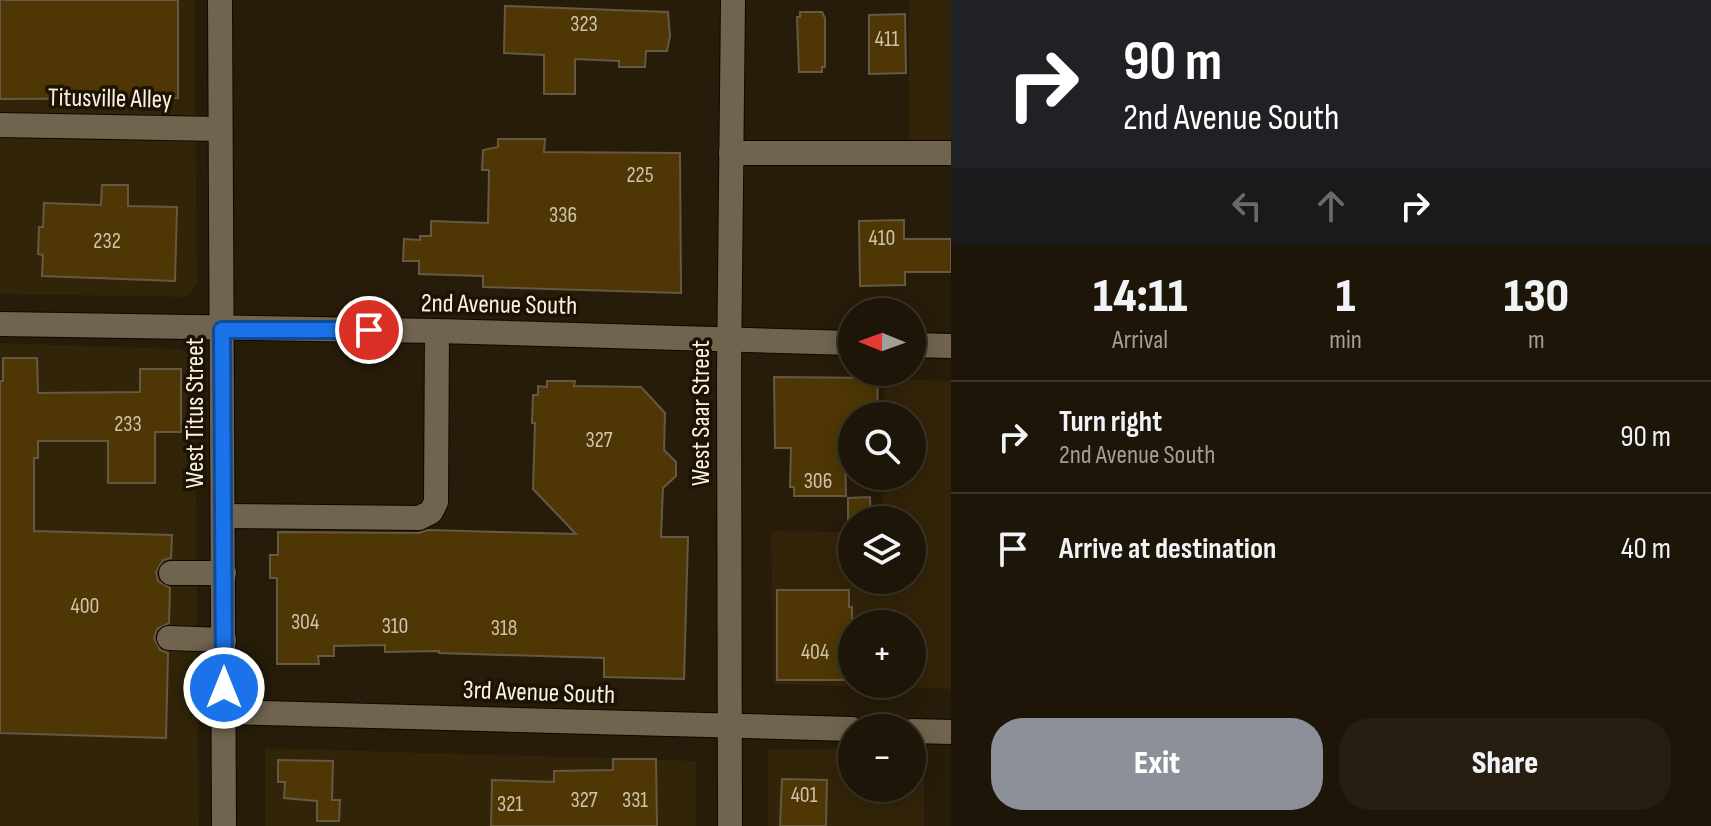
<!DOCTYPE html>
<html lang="en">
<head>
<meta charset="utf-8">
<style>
  :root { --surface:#1d1507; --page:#251e11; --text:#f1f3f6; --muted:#a09f9b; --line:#3b3428; --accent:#8c9099 }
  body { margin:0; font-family:"Sofia Sans Condensed",sans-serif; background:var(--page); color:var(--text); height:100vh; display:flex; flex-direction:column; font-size:30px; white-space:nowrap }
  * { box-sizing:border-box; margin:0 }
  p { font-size:26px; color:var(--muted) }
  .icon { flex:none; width:44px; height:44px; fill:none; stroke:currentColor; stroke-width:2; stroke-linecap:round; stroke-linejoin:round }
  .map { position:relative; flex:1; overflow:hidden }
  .drawer { display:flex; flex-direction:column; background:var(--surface); width:760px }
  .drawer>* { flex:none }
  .guide { background:#202124; color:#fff; overflow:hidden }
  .needle { width:52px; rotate:271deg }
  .buttons { position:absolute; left:838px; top:298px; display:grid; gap:16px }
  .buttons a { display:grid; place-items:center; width:88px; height:88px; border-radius:50%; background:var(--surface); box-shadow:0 4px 20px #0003,0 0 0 2px var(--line); font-size:40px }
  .pin { position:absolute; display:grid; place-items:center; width:68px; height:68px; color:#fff; margin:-34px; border:4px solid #fff; border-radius:50%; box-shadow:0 2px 8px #0007 }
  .me { position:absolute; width:88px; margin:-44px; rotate:0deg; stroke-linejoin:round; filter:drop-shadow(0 0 6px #0008) }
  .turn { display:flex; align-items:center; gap:28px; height:168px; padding:0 40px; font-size:36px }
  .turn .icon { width:104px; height:104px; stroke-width:2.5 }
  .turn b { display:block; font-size:56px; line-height:68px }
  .lanes { display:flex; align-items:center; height:76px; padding:0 40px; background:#0003; justify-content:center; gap:40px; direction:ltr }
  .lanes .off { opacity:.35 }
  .eta { display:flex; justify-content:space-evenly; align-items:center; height:136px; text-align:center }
  .eta b { font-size:48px; font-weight:800; line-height:56px }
  .action { display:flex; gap:16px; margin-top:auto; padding:16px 40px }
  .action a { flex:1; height:92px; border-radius:32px; background:var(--accent); color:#fff; font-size:32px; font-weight:800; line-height:92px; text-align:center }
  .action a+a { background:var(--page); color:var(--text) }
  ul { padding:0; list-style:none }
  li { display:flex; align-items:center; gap:24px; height:112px; padding:0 40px; border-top:2px solid var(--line) }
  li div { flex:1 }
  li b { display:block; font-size:30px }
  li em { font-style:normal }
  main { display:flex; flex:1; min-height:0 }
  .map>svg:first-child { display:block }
  .built { fill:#322409; fill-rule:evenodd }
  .building { fill:#4e3705; stroke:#655944; stroke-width:2 }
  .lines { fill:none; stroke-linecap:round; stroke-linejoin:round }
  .minor-casing { stroke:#100700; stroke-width:26 }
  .minor { stroke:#70644f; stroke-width:24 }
  .route-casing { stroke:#114b97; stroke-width:20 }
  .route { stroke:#1a73e8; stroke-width:14 }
  .labels { text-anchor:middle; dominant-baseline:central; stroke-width:7; stroke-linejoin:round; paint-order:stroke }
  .number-label { font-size:22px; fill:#cfc3ae }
  .street-label { font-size:26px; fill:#faf2e6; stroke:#1d1302 }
</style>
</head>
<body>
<main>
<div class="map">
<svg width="951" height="826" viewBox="0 0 951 826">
  <rect width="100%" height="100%" fill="#271c09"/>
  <g class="built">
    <polygon points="0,0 194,0 197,282 191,293 184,297 0,294"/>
    <rect x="909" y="0" width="42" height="162"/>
    <polygon points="0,343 177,349 186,352 195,362 199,826 0,826"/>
    <path d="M884,379L951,381V689L774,684L771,531L852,532V580H912V520H882L883,476H912V416H883ZM852,624H912V684H852Z"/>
    <polygon points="265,748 696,761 696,826 265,826"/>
    <polygon points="768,749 852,749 852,788 912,788 912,749 924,749 924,826 768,826"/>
  </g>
  <g class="building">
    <polygon points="0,0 178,0 178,98 0,99"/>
    <polygon points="505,6 668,12 670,36 667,51 646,51 645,67 619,67 619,61 575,59 575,94 544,94 544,55 504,53"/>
    <polygon points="800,12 822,12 825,18 825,67 822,67 822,72 799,72 797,17 800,17"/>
    <polygon points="905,14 906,73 869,74 869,15"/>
    <polygon points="498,139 545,139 544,152 680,153 681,293 483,287 483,276 419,274 419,261 403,261 404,239 420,240 420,236 431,236 431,221 488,223 489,170 482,170 483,150 498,147"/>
    <polygon points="102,185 128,185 128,206 177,207 175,281 42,276 43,255 38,254 39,227 43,227 44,203 101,205"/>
    <polygon points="904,220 904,239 951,239 951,272 905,272 905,285 860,286 859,221"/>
    <polygon points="3,358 37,358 38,393 140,392 140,369 181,369 181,432 155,432 155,483 108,483 108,441 38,441 38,458 34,458 34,531 172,535 171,558 163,560 156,572 158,581 170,588 169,623 157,629 154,638 160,650 168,653 166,738 0,733 0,381 3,381"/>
    <polygon points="774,377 878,378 877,416 852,416 852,450 845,449 846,496 794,496 794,487 790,487 791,448 775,448"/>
    <polygon points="547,381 575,381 574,386 641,387 665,413 664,450 676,462 676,476 663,488 661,537 688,537 684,679 604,677 604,658 439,653 439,651 385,652 385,645 334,646 334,656 318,656 319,664 277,664 277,578 270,578 270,555 278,555 278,532 419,533 428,530 576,534 533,489 535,423 532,423 533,395 538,395 538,386 547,387"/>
    <polygon points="870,497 871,520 848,520 848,498"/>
    <polygon points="777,590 849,590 849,607 852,607 852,680 777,680"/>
    <polygon points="613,759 656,759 657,826 491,826 492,780 554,782 554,771 613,770"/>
    <polygon points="278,760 333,761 332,800 340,800 339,821 317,821 317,801 284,798 285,782 278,782"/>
    <polygon points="782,779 827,780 826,826 780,826"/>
  </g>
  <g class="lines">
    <defs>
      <g id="minor">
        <polyline points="220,0 224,826"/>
        <polyline points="0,125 219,129"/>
        <polyline points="731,153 951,153"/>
        <polyline points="0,324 437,331 852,343"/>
        <polyline points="912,345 951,346"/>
        <polyline points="224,516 419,518 431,512 436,502 437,331"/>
        <polyline points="171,573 224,573"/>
        <polyline points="169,638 224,640"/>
        <polyline points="225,712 852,729"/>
        <polyline points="912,731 951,732"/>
        <polyline points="730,826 729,372 733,0"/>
      </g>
    </defs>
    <use href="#minor" class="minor-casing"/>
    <use href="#minor" class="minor"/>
  </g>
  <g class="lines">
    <defs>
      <polyline id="route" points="224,688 222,330 369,330"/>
    </defs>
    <use href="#route" class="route-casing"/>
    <use href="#route" class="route"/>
  </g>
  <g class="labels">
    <g class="number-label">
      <text x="584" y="24">323</text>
      <text x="887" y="39">411</text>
      <text x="640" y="175">225</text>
      <text x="563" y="215">336</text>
      <text x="882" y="238">410</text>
      <text x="107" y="241">232</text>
      <text x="128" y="424">233</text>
      <text x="599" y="440">327</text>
      <text x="818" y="481">306</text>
      <text x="85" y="606">400</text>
      <text x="305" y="622">304</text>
      <text x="395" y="626">310</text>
      <text x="504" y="628">318</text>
      <text x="815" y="652">404</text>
      <text x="804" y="795">401</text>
      <text x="584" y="800">327</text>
      <text x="635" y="800">331</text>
      <text x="510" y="804">321</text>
    </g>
    <g class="street-label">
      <text transform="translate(110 99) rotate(1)">Titusville Alley</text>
      <text transform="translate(499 305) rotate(1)">2nd Avenue South</text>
      <text transform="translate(195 413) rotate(-90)">West Titus Street</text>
      <text transform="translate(701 413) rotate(-90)">West Saar Street</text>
      <text transform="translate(539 693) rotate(2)">3rd Avenue South</text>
    </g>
  </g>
</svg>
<div class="buttons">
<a><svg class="needle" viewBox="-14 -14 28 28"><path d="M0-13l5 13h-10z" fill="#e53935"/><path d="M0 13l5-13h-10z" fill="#a09f9b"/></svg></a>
<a><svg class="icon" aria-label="search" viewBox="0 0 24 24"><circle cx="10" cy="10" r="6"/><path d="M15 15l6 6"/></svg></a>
<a><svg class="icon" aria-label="layers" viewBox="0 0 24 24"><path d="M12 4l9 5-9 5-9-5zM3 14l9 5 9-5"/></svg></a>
<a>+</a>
<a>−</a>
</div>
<div class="pin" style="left:369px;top:330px;background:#d93025"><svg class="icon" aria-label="arrive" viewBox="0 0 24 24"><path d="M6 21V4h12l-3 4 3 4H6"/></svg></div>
<svg class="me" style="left:224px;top:688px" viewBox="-20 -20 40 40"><circle r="17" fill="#1a73e8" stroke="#fff" stroke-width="3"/><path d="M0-11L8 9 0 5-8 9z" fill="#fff"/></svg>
</div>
<section class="drawer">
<div class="guide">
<div class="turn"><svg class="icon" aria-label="right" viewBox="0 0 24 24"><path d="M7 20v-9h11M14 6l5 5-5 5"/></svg><div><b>90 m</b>2nd Avenue South</div></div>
<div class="lanes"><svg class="icon off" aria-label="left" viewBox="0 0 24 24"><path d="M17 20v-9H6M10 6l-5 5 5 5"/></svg><svg class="icon off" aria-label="ahead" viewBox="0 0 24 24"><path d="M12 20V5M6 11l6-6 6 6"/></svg><svg class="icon" aria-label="right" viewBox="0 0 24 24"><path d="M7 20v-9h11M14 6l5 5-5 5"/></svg></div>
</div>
<div class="eta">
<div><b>14:11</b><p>Arrival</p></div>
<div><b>1</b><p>min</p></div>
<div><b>130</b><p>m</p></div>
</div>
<ul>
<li><svg class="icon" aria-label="right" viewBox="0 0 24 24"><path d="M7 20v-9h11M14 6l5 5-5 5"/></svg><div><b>Turn right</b><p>2nd Avenue South</p></div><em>90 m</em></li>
<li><svg class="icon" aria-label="arrive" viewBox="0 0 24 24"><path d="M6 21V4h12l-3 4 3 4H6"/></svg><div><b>Arrive at destination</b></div><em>40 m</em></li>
</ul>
<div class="action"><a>Exit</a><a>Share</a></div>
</section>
</main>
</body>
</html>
